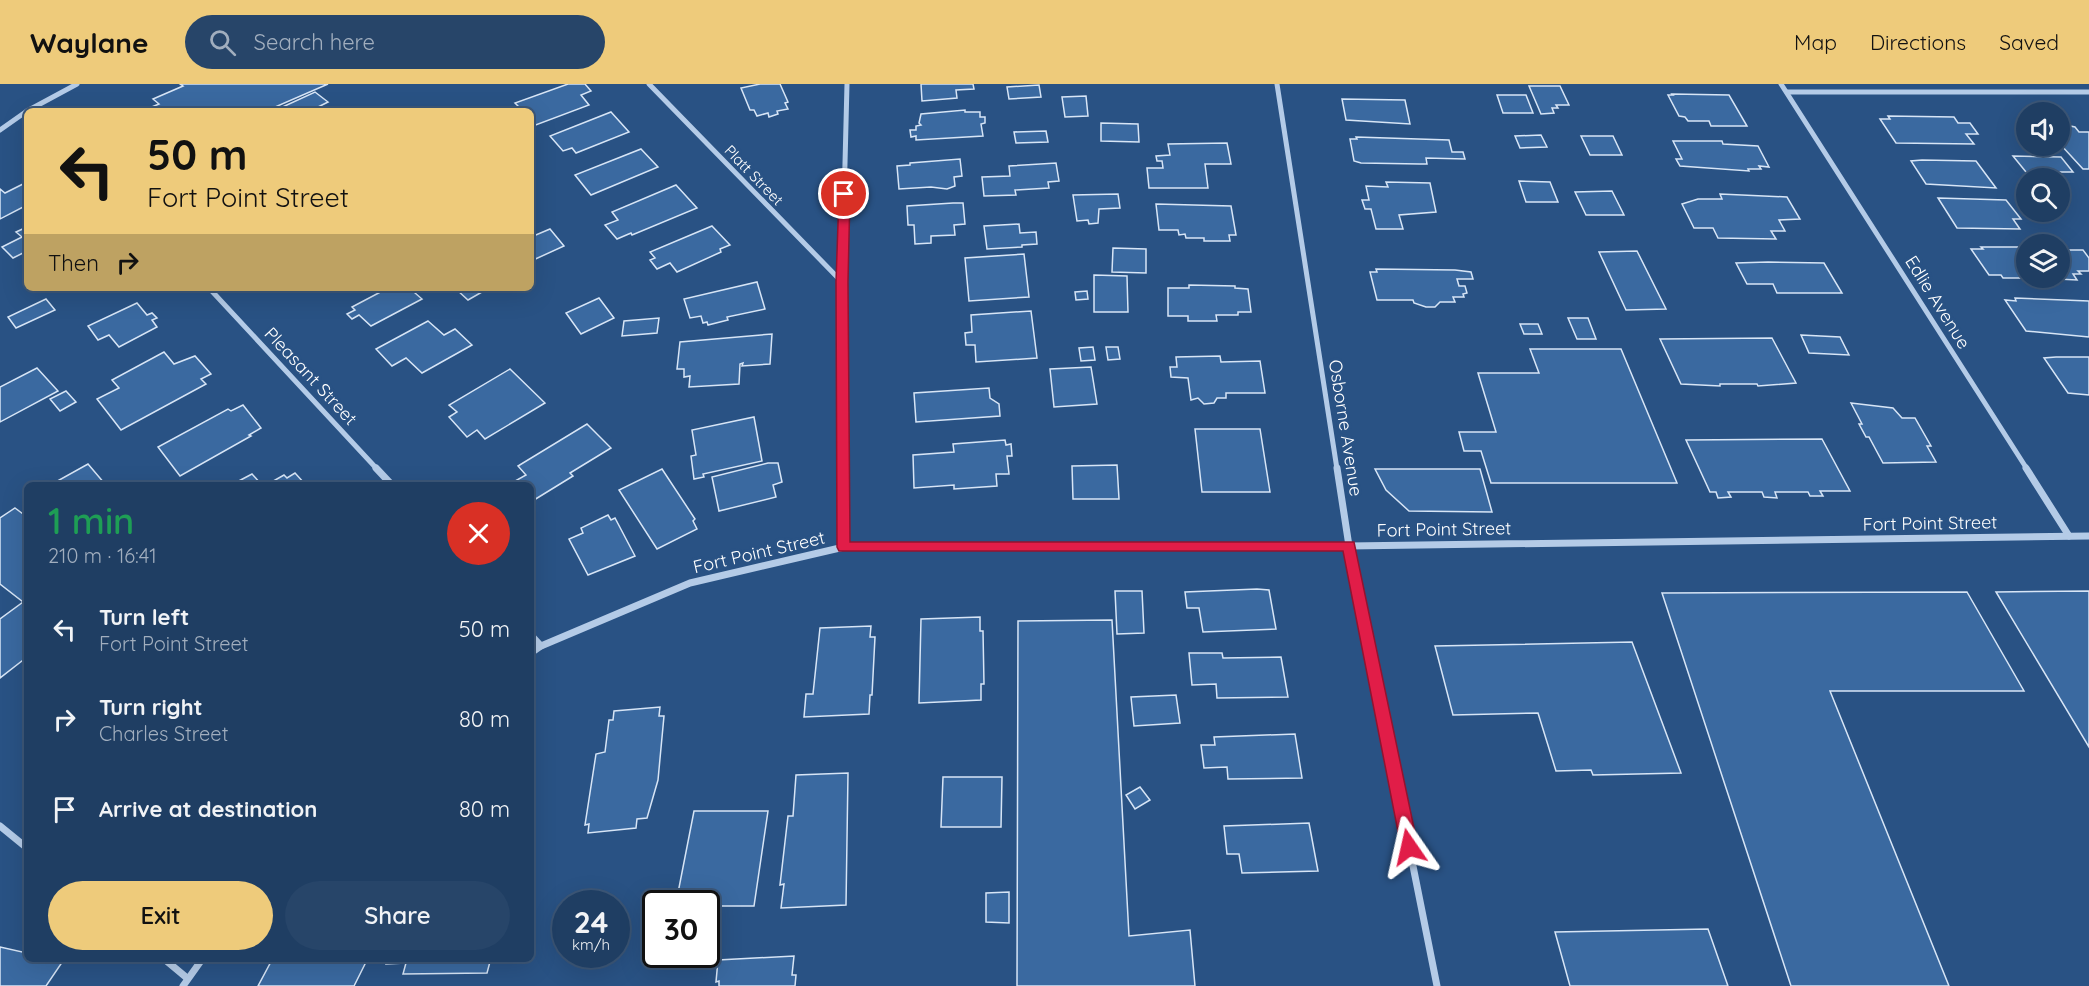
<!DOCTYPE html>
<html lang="en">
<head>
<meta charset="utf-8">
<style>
  :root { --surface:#1f3e63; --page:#274569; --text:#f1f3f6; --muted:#a1aebe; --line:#3c5778; --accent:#eecb7b }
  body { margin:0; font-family:Quicksand,sans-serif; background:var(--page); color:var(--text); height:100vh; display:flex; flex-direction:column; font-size:22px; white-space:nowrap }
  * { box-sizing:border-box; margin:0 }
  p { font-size:20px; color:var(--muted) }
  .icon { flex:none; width:33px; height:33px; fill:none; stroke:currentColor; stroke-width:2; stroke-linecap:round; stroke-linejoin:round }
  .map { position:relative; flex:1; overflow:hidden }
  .drawer { position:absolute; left:24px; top:398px; width:510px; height:480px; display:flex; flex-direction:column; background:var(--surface); border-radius:9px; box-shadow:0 6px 24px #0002,0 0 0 2px var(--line) }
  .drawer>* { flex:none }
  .guide { position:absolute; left:24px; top:24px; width:510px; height:183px; border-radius:9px; box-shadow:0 6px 24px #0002,0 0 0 2px var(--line); background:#eecb7b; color:#111; overflow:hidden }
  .controls { position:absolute; left:2016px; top:18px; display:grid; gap:12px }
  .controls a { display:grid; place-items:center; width:54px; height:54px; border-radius:50%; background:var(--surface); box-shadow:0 6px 24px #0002,0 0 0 2px var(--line); font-size:30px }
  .speed { position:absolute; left:552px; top:806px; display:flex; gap:12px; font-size:30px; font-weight:700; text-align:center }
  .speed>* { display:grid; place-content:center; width:78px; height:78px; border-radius:50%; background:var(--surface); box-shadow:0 6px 24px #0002,0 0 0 2px var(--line); line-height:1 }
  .speed small { font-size:15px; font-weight:400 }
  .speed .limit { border:3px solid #111; border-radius:9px; background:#fff; color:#111 }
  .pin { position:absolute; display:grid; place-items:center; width:51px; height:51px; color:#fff; margin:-26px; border:3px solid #fff; border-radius:50%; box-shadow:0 2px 6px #0007 }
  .me { position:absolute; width:66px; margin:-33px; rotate:349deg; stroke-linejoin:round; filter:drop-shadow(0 0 4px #0008) }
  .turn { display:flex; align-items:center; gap:21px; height:126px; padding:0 24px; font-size:27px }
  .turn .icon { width:78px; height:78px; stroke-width:2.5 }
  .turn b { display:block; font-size:42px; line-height:51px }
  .then { display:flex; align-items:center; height:57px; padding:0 24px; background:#0003; gap:12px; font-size:22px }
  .round { display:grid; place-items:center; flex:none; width:63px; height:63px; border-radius:32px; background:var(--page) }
  .summary { display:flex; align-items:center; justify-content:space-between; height:102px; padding:0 24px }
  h1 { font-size:36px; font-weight:600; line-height:45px; color:#1e9e55 }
  .primary-button { display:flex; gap:12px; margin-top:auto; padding:12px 24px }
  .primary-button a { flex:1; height:69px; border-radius:36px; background:var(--accent); color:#111; font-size:24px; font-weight:600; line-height:69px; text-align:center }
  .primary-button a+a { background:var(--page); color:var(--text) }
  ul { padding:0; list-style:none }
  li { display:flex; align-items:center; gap:18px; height:90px; padding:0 24px }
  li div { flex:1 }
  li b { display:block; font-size:22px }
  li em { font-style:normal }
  header { display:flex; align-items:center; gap:36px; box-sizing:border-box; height:84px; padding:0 30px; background:var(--accent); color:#111 }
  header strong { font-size:28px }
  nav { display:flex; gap:33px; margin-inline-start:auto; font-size:21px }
  .search { width:420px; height:54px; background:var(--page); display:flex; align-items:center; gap:15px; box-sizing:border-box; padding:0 21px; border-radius:33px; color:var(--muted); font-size:22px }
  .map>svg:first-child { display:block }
  .building { fill:#3a69a0; stroke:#d7e5f6; stroke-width:1.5 }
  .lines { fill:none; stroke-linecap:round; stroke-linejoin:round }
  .minor-far1 { stroke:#b4cbe7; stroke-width:5 }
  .minor { stroke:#b4cbe7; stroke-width:7 }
  .route { fill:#e11d48; stroke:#92132f; stroke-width:1.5 }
  .labels { text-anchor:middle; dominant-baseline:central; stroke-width:6; stroke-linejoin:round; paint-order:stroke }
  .far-street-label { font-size:15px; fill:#fff; stroke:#295284 }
  .street-label { font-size:18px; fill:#fff; stroke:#295284 }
</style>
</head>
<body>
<header>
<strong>Waylane</strong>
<div class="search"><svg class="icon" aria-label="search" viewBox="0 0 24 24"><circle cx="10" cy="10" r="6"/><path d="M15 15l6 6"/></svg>Search here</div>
<nav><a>Map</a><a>Directions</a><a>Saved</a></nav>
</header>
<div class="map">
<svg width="2089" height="902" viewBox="0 0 2089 902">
  <rect width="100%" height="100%" fill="#295284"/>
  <g class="building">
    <polygon points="180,0 328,0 266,27 142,27 159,20 153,15 183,2"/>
    <polygon points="568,0 585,0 591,7 581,11 589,21 533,42 531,27 511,25 519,23 515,19"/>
    <polygon points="760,0 780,0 788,18 785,19 788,25 777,27 778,30 769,33 768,29 757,32 754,26 750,26 741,4"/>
    <polygon points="921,0 973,0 974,5 956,6 957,14 922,17"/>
    <polygon points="1039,1 1041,13 1009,15 1007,3"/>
    <polygon points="1529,2 1560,2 1569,21 1556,21 1558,24 1552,24 1554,29 1541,30"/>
    <polygon points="315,8 328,18 316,24 318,26 315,27 276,26"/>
    <polygon points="1672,10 1729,11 1747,42 1711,42 1709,37 1688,37 1685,33 1679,32 1668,11 1673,11"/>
    <polygon points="1497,11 1526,11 1533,29 1503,29"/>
    <polygon points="1086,12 1088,32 1065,33 1062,13"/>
    <polygon points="1342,15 1405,16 1410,40 1346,36"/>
    <polygon points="965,26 965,28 980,28 980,33 985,33 985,39 981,40 983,52 916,56 916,52 911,53 910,46 916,46 916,42 921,41 919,39 921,30"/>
    <polygon points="611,28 629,48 576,69 572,64 563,67 550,52"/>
    <polygon points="1888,32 1954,33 1958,39 1970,39 1978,50 1966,50 1974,60 1896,59 1880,35 1890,35"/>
    <polygon points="1101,39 1138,40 1139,58 1101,57"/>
    <polygon points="2061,40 2075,43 2079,48 2089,48 2089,85 2083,85 2060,60 2060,48 2062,48 2060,43 2063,43"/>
    <polygon points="1046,47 1048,58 1016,59 1014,48"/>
    <polygon points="1541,51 1547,63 1520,64 1515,52"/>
    <polygon points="1581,52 1613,52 1622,71 1590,71"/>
    <polygon points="1356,53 1449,56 1452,68 1463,68 1465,75 1426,74 1427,80 1420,80 1361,79 1354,77 1350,55 1357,55"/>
    <polygon points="1673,57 1722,57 1723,60 1758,62 1769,83 1759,82 1761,85 1748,85 1749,87 1680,82 1676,75 1682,75"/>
    <polygon points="1227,59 1231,80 1205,80 1208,104 1149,104 1147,84 1163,84 1162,77 1157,77 1156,72 1170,71 1168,60"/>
    <polygon points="641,65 658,83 591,111 575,91"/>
    <polygon points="2013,72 2061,73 2073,88 2026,88"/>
    <polygon points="960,75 962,92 954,93 955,102 947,105 931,103 899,105 897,82 910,81 910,79"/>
    <polygon points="1922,76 1976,77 1996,104 1926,100 1911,77"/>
    <polygon points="1056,79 1059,97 1048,98 1049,104 1015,106 1016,111 984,112 982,93 1010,92 1009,82"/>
    <polygon points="1519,97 1550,98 1558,118 1526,118"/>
    <polygon points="1386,98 1430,99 1436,128 1399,131 1403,145 1376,145 1371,125 1365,125 1362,116 1369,116 1366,102 1388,103"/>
    <polygon points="25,99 27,121 0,135 0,105 5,109"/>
    <polygon points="676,101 697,124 632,151 631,149 617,155 605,141 618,136 612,128"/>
    <polygon points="1612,107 1624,131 1586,131 1575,108"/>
    <polygon points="1118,110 1120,124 1099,125 1098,139 1089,140 1088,136 1077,137 1073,111"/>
    <polygon points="1720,110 1787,113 1800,135 1779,136 1785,147 1771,147 1776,155 1718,154 1713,144 1694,144 1682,120 1698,115 1722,115"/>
    <polygon points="1938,114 2006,116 2021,135 2013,135 2020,145 1957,144"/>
    <polygon points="953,119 963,119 965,140 954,141 955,151 931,152 931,159 915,160 914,141 908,141 907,122"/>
    <polygon points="1156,120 1231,122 1236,151 1229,151 1230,157 1204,157 1204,154 1186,154 1185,150 1179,151 1178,146 1159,146"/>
    <polygon points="1019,140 1020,149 1036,148 1037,160 1022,161 1022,163 987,165 984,142"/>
    <polygon points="712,142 730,161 720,165 721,168 677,188 670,179 657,185 650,176 655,174 650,168"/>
    <polygon points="27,143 27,167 13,174 2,163 22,153 16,148"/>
    <polygon points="550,145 564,162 531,177 531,153"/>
    <polygon points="1981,163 2026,163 2026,194 2060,194 2060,166 2083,166 2089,174 2089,187 2078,187 2081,190 2073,190 2077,196 2057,195 2051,199 2041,199 2026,194 2003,194 2001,191 1989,191 1971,165 1983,165"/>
    <polygon points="1113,164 1146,165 1146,189 1112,188"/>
    <polygon points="1637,167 1666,225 1626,226 1599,168"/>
    <polygon points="1024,170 1029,213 969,217 965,174"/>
    <polygon points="1768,178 1824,179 1842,209 1777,209 1773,200 1747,200 1736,179"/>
    <polygon points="1376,185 1455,186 1471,188 1473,195 1457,195 1459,202 1465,202 1467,209 1463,210 1464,213 1453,213 1455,218 1440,218 1435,223 1426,223 1414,219 1413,216 1377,216 1370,188 1377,188"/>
    <polygon points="1094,191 1127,192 1128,228 1094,228"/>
    <polygon points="757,198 765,225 727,233 728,236 708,241 707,238 703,239 701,232 690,234 684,215"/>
    <polygon points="1189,201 1235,202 1235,204 1248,205 1251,228 1238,228 1238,231 1216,231 1217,237 1188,237 1188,232 1168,232 1168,204 1189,204"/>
    <polygon points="388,204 424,204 415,209 422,215 371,242 359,231 352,235 347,230 355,226 352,223"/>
    <polygon points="461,204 489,204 468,216 457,206"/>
    <polygon points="1087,207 1088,215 1076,216 1075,208"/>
    <polygon points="599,214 614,234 581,250 566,229"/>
    <polygon points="2015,214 2089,217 2089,253 2026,247 2005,216 2016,217"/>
    <polygon points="46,215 55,226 16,244 8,233"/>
    <polygon points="137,219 147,231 152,229 157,234 152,236 157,243 119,263 109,251 98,256 88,242"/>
    <polygon points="1031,227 1037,274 976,278 975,261 966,261 965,249 972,248 971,231"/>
    <polygon points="659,234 657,249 622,252 624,237"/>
    <polygon points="1568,234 1588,234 1596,255 1577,255"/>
    <polygon points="428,237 444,251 455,245 472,261 422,289 406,274 392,282 376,265"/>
    <polygon points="1520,240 1538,240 1542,250 1524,250"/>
    <polygon points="772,250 770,280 742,282 743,279 740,280 739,300 689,303 690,292 684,293 684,285 677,285 680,258"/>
    <polygon points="1801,251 1840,253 1849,271 1809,269"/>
    <polygon points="1772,254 1796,299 1758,302 1757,300 1720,300 1720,302 1681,300 1660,255"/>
    <polygon points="1093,263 1095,276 1081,277 1079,264"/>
    <polygon points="1106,263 1118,263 1120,275 1108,276"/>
    <polygon points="1530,265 1621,265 1677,399 1491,399 1481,367 1464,367 1459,348 1496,348 1478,289 1539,289"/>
    <polygon points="164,268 174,280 195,272 211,290 201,295 206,300 121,346 97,315 119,304 112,296"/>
    <polygon points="1220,272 1221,278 1260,277 1265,309 1226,309 1226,314 1217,314 1214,319 1204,320 1198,314 1191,316 1188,294 1171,293 1170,283 1177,283 1176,273"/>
    <polygon points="2056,273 2089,273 2089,311 2068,309 2044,274"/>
    <polygon points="1091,283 1097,320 1054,323 1050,285"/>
    <polygon points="37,284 58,307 0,338 0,303"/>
    <polygon points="510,285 545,319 485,355 477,346 467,353 449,333 457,328 449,321"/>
    <polygon points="989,304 990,314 999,320 1000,332 916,338 914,309"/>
    <polygon points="66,307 76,318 60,327 50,315"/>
    <polygon points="1851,319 1893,324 1902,334 1915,334 1931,362 1927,362 1936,378 1883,379 1869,353 1866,353 1859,340 1862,340"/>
    <polygon points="243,321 261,344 249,351 251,352 180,392 158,363 228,325 231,327"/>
    <polygon points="754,333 762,377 703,390 704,393 694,395 691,372 696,371 692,346"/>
    <polygon points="587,340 611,364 570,389 573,392 534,416 531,414 531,400 519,400 515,397 526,391 518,382"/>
    <polygon points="1195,345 1260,345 1270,408 1202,408"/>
    <polygon points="1822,355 1850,407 1820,407 1823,412 1810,412 1808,408 1775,408 1777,414 1764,413 1762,408 1728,408 1731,413 1718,414 1716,408 1710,408 1686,356"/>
    <polygon points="1005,356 1006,361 1011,360 1012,372 1007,372 1009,390 996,390 997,402 954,405 954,401 914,404 913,371 954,368 953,360"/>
    <polygon points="768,379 778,379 782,398 773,401 776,413 719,427 712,393"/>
    <polygon points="88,380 105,400 52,400"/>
    <polygon points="1117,381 1119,415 1073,415 1072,382"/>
    <polygon points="662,385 695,435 693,437 697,445 657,465 619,406"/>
    <polygon points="1375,385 1480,385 1492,428 1409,427 1386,406"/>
    <polygon points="295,389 305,400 268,400 284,391 287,394"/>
    <polygon points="252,390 261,400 233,400"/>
    <polygon points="15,424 27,433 27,573 0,594 0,535 23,518 0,500 0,434"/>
    <polygon points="608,431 611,436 615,434 635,472 588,491 569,455 583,449 581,444"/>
    <polygon points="1257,505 1269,506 1276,545 1203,548 1199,524 1187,524 1185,508"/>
    <polygon points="1115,507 1142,507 1144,549 1117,550"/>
    <polygon points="2089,507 2089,663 1996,508"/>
    <polygon points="1967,508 2024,607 1830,607 1949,902 1791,902 1662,509"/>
    <polygon points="980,533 980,547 983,547 984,600 981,600 981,616 919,619 921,535"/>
    <polygon points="1112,536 1129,852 1190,846 1195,902 1017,902 1018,537"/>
    <polygon points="871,542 870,553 875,553 872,611 870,611 869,630 804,633 806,610 813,610 820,544"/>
    <polygon points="1632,558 1681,689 1593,691 1591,686 1556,687 1538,629 1453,631 1435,562"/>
    <polygon points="1189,569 1222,569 1223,574 1281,573 1288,613 1217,614 1216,600 1192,601"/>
    <polygon points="1176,611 1180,639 1134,642 1131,613"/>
    <polygon points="660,623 659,632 664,632 658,696 647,734 637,735 636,744 588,749 589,740 585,741 596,670 605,668 609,636 613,636 614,627"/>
    <polygon points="1295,650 1302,694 1228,695 1227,683 1204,684 1201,661 1215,661 1214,653"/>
    <polygon points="848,689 846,821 781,824 784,800 780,801 788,732 793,732 796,691"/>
    <polygon points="943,693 1002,693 1001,743 941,743"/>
    <polygon points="1140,703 1150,716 1135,725 1126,711"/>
    <polygon points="694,727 768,727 754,822 706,822 706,819 676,819"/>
    <polygon points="1309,739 1318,787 1242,789 1239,770 1227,770 1224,742"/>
    <polygon points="1009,808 1009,839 986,838 986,809"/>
    <polygon points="1708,845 1728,902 1570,902 1555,848"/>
    <polygon points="0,863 27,869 27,874 63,877 46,902 0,902"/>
    <polygon points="794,872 792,891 796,891 795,902 719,902 719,897 716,898 718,876"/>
    <polygon points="273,874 368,874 354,902 258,902"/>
    <polygon points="387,874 491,874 487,889 403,890 406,879 386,880"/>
  </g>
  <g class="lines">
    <g class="minor-far1">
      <polyline points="649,0 842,198"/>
      <polyline points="1277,0 1337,385"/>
      <polyline points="1781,0 2027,385"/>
      <polyline points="1787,8 2089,8"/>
      <polyline points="27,27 77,0"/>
      <polyline points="0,46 27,27"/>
      <polyline points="209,204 377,385"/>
      <polyline points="843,385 842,198 847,0"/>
    </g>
    <g class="minor">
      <polyline points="376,384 391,400"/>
      <polyline points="843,384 844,463"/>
      <polyline points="1337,384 1349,462 1437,902"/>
      <polyline points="2026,384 2069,452"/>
      <polyline points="531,551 541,562"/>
      <polyline points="531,569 541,562 690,499 844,463 1349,462 2089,452"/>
      <polyline points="0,742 27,764"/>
      <polyline points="163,874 187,894"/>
      <polyline points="183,902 203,874"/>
    </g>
  </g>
  <polygon class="route" points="844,107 850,110 848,198 850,458 1354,458 1418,763 1415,769 1409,771 1404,769 1401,763 1343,467 839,467 837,463 836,198 839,110"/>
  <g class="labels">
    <g class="far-street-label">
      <text transform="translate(754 91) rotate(46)">Platt Street</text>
    </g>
    <g class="street-label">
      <text transform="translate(1938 218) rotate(58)">Edlie Avenue</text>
      <text transform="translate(311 292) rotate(47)">Pleasant Street</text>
      <text transform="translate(1346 344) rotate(81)">Osborne Avenue</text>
      <text transform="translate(1930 439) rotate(-1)">Fort Point Street</text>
      <text transform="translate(1444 445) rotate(-1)">Fort Point Street</text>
      <text transform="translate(759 468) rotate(-13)">Fort Point Street</text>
    </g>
  </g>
</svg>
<div class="controls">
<a><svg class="icon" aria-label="sound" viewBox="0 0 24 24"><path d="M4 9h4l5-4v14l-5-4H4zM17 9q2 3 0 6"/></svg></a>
<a><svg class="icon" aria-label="search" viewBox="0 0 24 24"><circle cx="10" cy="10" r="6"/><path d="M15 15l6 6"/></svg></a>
<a><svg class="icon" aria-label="layers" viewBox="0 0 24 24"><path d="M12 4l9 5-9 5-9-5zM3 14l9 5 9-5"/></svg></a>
</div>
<div class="speed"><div>24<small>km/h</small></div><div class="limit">30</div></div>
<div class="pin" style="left:844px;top:110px;background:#d93025"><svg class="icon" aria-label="arrive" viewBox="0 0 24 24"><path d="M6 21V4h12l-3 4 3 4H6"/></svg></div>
<svg class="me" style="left:1409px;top:763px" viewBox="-20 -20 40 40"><path d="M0-17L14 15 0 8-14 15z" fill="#e11d48" stroke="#fff" stroke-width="4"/></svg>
<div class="guide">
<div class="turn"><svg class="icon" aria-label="left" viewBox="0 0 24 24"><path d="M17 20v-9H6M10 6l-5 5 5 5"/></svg><div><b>50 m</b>Fort Point Street</div></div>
<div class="then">Then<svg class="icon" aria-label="right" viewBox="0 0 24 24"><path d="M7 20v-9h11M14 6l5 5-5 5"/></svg></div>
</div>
<section class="drawer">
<div class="summary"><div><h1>1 min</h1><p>210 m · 16:41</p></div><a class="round" style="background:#d93025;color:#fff"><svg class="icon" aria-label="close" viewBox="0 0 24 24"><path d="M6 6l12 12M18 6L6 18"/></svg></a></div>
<ul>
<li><svg class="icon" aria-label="left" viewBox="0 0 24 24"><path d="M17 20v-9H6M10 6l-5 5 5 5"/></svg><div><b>Turn left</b><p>Fort Point Street</p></div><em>50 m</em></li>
<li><svg class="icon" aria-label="right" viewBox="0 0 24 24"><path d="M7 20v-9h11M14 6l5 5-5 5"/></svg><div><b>Turn right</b><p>Charles Street</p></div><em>80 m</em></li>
<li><svg class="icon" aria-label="arrive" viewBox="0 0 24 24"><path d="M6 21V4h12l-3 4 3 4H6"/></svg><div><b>Arrive at destination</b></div><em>80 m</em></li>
</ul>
<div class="primary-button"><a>Exit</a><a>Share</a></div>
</section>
</div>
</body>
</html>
